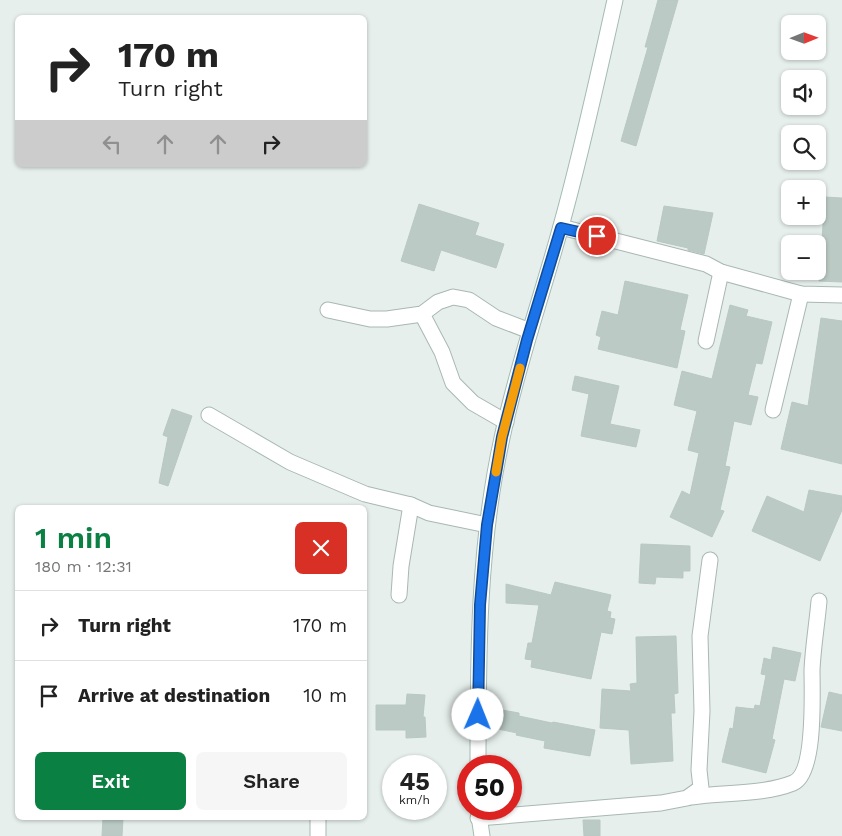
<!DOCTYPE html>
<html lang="en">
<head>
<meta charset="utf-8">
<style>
  :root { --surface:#fff; --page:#f6f6f6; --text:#222; --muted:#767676; --line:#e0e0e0; --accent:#0b8043 }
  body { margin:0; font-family:"Work Sans",sans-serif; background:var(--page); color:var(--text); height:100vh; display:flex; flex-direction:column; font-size:19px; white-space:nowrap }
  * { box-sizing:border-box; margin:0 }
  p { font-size:16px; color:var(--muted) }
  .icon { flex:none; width:28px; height:28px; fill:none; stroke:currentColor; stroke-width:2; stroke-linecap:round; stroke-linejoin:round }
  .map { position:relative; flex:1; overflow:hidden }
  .sheet { position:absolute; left:15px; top:505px; width:352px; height:315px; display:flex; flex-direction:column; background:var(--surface); border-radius:8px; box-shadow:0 1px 4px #0004 }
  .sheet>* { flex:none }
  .top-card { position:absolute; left:15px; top:15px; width:352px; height:152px; border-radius:8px; box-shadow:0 1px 4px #0004; background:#fff; color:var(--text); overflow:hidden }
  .needle { width:32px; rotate:89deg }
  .controls { position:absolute; left:781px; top:15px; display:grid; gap:10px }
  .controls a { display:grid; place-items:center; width:45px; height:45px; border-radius:8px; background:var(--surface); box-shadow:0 1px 4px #0004; font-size:25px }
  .speed { position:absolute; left:382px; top:755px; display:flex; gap:10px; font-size:25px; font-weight:700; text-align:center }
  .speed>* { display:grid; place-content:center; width:65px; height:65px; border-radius:50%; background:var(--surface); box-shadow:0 1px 4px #0004; line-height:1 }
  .speed small { font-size:12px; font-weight:400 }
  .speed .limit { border:8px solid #d22; background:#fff; color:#111 }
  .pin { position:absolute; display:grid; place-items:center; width:42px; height:42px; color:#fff; margin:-21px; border:2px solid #fff; border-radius:50%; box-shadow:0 1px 5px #0007 }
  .me { position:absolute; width:55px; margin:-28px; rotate:1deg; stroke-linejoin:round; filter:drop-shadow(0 0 4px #0008) }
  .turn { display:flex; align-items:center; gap:18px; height:105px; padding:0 20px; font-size:22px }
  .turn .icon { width:65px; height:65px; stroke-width:2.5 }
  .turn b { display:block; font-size:35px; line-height:42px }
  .lanes { display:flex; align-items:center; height:48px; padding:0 20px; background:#0003; justify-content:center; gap:25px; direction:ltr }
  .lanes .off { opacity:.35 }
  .round { display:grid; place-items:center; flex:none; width:52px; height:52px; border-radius:8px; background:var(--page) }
  .headline { display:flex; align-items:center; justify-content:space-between; height:85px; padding:0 20px }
  h1 { font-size:30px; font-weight:600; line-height:38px; color:var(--accent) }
  .primary-button { display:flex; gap:10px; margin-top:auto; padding:10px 20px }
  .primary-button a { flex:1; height:58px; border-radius:8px; background:var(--accent); color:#fff; font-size:20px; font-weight:600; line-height:58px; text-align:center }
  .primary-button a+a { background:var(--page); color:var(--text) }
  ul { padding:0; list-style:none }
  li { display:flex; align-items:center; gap:15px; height:70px; padding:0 20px; border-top:1px solid var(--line) }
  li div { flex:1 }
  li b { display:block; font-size:19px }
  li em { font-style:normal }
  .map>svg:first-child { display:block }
  .building { fill:#bbcac4; stroke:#b8c9c2 }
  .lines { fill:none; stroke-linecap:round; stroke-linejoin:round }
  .minor-casing { stroke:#a8b8b2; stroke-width:17 }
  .secondary-casing { stroke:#a4bbb3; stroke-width:17 }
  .minor { stroke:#fff; stroke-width:15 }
  .secondary { stroke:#fff; stroke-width:15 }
  .route-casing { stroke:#114b97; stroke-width:12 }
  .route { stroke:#1a73e8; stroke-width:9 }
  .slow { stroke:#f59e0b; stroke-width:9 }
</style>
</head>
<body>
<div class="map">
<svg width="842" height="836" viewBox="0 0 842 836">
  <rect width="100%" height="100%" fill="#e6efeb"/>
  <g class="building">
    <polygon points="658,0 678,0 636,146 621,141 648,47 645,47"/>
    <polygon points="825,197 842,198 842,282 819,281"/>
    <polygon points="419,204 479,223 475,235 504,244 496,268 441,250 434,271 401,261"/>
    <polygon points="664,206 713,213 704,254 688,250 688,248 657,241"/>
    <polygon points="625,281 688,295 680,330 685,331 677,368 598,349 601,337 596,335 602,311 618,315"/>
    <polygon points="730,305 748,310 746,316 772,322 762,364 756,363 748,395 758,397 751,425 734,421 725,466 730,467 720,510 724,511 712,537 670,517 682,491 690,495 699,453 688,450 697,411 674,405 682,371 712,379"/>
    <polygon points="821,318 842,321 842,464 781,449 792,402 808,406"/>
    <polygon points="575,376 619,386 610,424 640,430 636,447 581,436 589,394 572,390"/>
    <polygon points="172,409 192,416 168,486 159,483 168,437 163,435"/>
    <polygon points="809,490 842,496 842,510 820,561 752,531 767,496 804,512"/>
    <polygon points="641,544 690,546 690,571 683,571 683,578 656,577 655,584 639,583"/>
    <polygon points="555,582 611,595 607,611 611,612 610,618 615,619 612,634 601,632 591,679 531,667 532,660 525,659 528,643 532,643 539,605 506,603 506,584 551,595"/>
    <polygon points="676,636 678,693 674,694 675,713 671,713 673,761 631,764 629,730 600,728 602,689 631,691 630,684 637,683 636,637"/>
    <polygon points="773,647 801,653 795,681 784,679 772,739 775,740 766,773 722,762 730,728 733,729 736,707 754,709 755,705 760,706 766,675 761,674 764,658 771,660"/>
    <polygon points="829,692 842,695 842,731 821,727"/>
    <polygon points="407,694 425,695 423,717 425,717 426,737 406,738 406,730 376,730 376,705 406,705"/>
    <polygon points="502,710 519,713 519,716 552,723 553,722 595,730 590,756 544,748 545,741 516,735 517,733 498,729"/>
    <polygon points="103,818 123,818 122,836 102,836"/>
    <polygon points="583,820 600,820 600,836 584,836"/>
  </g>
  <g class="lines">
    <defs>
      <g id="minor">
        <polyline points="561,227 706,264 721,272 801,294 842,295"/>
        <polyline points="328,310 370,319 387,319 422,314 438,302 453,297 469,300 496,318 530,331"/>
        <polyline points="422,314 442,352 453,383 473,403 506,422"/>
        <polyline points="706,341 721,272"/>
        <polyline points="773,410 801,294"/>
        <polyline points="209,415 290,462 365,494 411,505 401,566 399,595"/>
        <polyline points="411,505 429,513 487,525"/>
        <path d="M691,797C723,792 763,795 793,783C816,774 812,692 812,670C813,647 817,624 819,601"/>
        <polyline points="478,818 661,803 687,798 701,788 699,770 702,711 700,636 710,560"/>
        <polyline points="318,836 318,818"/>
      </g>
      <g id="secondary">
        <path d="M478,766C478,656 478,546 502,438C517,366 542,296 561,226C582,151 598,76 615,0"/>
        <polyline points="478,809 482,836"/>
      </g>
    </defs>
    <use href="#minor" class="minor-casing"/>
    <use href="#secondary" class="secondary-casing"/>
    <use href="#minor" class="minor"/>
    <use href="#secondary" class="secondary"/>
  </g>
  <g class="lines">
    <defs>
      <polyline id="route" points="478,715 480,605 487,525 499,455 502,437 527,340 561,228 597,236"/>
    </defs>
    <use href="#route" class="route-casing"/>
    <use href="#route" class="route"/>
    <polyline class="slow" points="496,472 502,437 520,368"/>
  </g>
</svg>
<div class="controls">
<a><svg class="needle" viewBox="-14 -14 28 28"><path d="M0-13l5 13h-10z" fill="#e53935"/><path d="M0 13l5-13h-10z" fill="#767676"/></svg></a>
<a><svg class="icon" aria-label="sound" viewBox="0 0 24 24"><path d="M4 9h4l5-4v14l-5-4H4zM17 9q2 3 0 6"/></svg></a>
<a><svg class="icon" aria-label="search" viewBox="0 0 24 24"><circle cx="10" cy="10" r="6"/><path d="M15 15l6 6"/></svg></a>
<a>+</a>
<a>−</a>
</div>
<div class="speed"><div>45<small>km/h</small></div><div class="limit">50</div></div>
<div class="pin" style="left:597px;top:236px;background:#d93025"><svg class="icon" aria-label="arrive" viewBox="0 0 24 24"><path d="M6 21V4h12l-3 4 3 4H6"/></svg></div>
<svg class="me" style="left:478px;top:715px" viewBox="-20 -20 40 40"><circle r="19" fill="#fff"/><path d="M0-13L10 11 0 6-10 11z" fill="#1a73e8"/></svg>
<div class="top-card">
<div class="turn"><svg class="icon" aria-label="right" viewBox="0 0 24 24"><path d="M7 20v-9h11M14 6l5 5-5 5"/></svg><div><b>170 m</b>Turn right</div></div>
<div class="lanes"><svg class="icon off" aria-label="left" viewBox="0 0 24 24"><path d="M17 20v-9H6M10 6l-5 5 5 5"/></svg><svg class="icon off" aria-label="ahead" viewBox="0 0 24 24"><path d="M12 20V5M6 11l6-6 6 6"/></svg><svg class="icon off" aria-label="ahead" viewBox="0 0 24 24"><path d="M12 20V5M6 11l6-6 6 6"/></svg><svg class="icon" aria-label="right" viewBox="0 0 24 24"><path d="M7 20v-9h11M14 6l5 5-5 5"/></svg></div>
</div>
<section class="sheet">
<div class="headline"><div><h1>1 min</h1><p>180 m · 12:31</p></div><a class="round" style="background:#d93025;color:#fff"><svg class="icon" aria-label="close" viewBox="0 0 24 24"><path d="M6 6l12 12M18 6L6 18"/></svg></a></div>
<ul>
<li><svg class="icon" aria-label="right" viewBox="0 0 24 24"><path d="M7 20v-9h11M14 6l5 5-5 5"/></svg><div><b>Turn right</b></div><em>170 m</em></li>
<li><svg class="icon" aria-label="arrive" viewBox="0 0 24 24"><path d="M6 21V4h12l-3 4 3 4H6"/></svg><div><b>Arrive at destination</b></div><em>10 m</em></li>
</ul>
<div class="primary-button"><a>Exit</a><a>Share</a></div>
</section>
</div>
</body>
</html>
